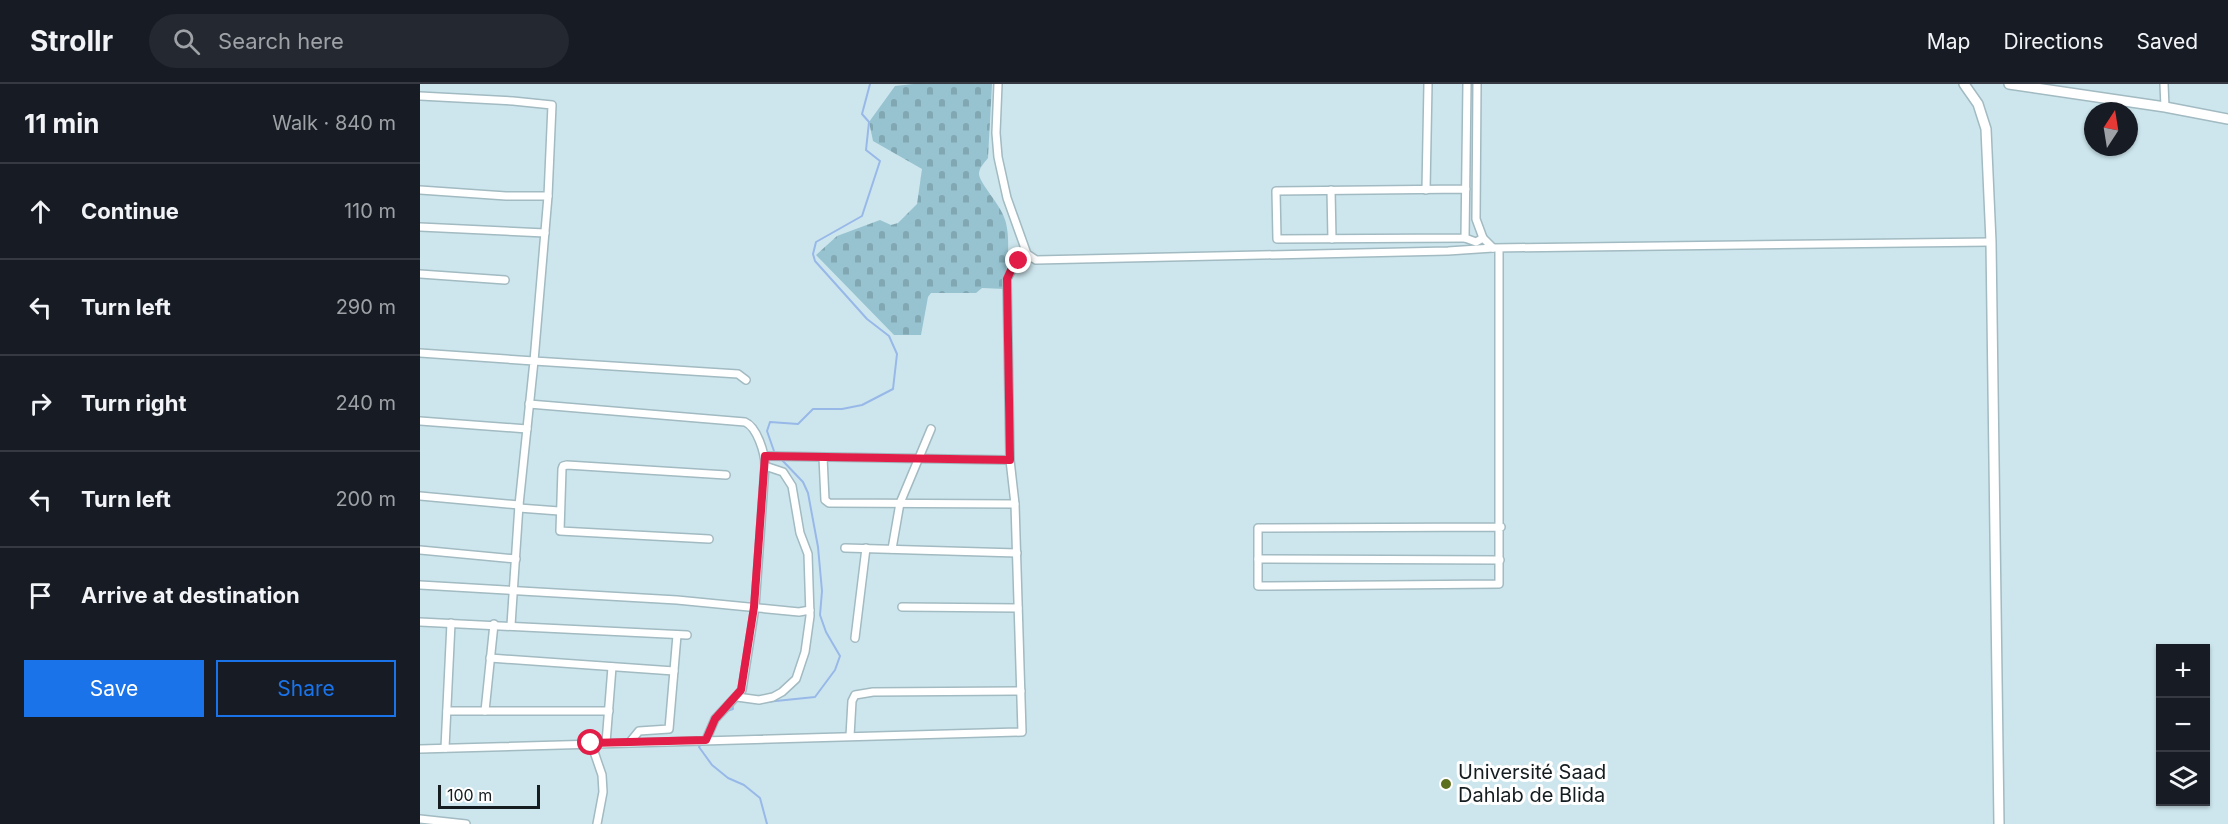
<!DOCTYPE html>
<meta charset="utf-8">
<style>
body{margin:0;font-family:Inter,sans-serif;background:#242831;color:#f1f3f6}
.controls{position:absolute;right:18px;bottom:18px;display:grid;overflow:hidden;border-radius:0px;box-shadow:0 2px 4px #0004}
.controls button{width:54px;height:54px;display:grid;place-items:center;padding:0;border:0;border-bottom:2px solid #363941;background:#171b24;color:#f1f3f6;font:30px sans-serif}
.compass{position:absolute;left:1664px;top:18px;width:54px;height:54px;border-radius:50%;background:#171b24;box-shadow:0 2px 4px #0004;rotate:12deg}
.scale{position:absolute;left:18px;bottom:15px;width:102px;box-sizing:border-box;padding-left:6px;border:3px solid #151d20;border-top:0;font-size:16px;line-height:21px;white-space:nowrap;color:#151d20;-webkit-text-stroke:4px #fff;paint-order:stroke}
.stop{position:absolute;width:18px;height:18px;margin:-14px;border:4px solid #e11d48;border-radius:50%;background:#fff}
.stop.end{background:#e11d48;border-color:#fff;box-shadow:0 2px 6px #0008}
.list{margin:0;padding:0;list-style:none}
h2{display:flex;justify-content:space-between;align-items:center;height:78px;margin:0;padding:0 24px;font-size:26px}
h2 small{font-size:20px;font-weight:400;color:#9ea1a6}
.list li{display:grid;grid-template-columns:39px 1fr auto;gap:18px;align-items:center;box-sizing:border-box;height:96px;padding:0 24px;border-top:2px solid #363941}
.list b{display:block;font-size:22px;white-space:nowrap}
.list em{font-size:20px;font-style:normal;color:#9ea1a6}
.actions{display:flex;gap:12px;padding:18px 24px}
.actions a{flex:1;padding:14px 0;border:2px solid #1a73e8;border-radius:0px;text-align:center;font-size:21px;color:#1a73e8}
.actions .main{background:#1a73e8;color:#fff}
.icon{flex:none;width:33px;height:33px;fill:none;stroke:currentColor;stroke-width:2;stroke-linecap:round;stroke-linejoin:round}
.map{position:relative;flex:none;width:1808px;height:740px;overflow:hidden}
header{display:flex;align-items:center;gap:36px;box-sizing:border-box;height:84px;padding:0 30px;background:#171b24;border-bottom:2px solid #363941}
header strong{font-size:28px}
nav{display:flex;gap:33px;margin-inline-start:auto;font-size:21px}
.search{width:420px;height:54px;background:#242831;display:flex;align-items:center;gap:15px;box-sizing:border-box;padding:0 21px;border-radius:33px;color:#9ea1a6;font-size:22px}
main{display:flex}
aside{flex:1;background:#171b24}
.map>svg:first-child{display:block}
</style>
<header>
<strong>Strollr</strong>
<div class="search"><svg class="icon" aria-label="search" viewBox="0 0 24 24"><circle cx="10" cy="10" r="6"/><path d="M15 15l6 6"/></svg>Search here</div>
<nav><a>Map</a><a>Directions</a><a>Saved</a></nav>
</header>
<main>
<aside>
<h2>11 min<small>Walk · 840 m</small></h2>
<ul class="list">
<li><svg class="icon" aria-label="ahead" viewBox="0 0 24 24"><path d="M12 20V5M6 11l6-6 6 6"/></svg><div><b>Continue</b></div><em>110 m</em></li>
<li><svg class="icon" aria-label="left" viewBox="0 0 24 24"><path d="M17 20v-9H6M10 6l-5 5 5 5"/></svg><div><b>Turn left</b></div><em>290 m</em></li>
<li><svg class="icon" aria-label="right" viewBox="0 0 24 24"><path d="M7 20v-9h11M14 6l5 5-5 5"/></svg><div><b>Turn right</b></div><em>240 m</em></li>
<li><svg class="icon" aria-label="left" viewBox="0 0 24 24"><path d="M17 20v-9H6M10 6l-5 5 5 5"/></svg><div><b>Turn left</b></div><em>200 m</em></li>
<li><svg class="icon" aria-label="arrive" viewBox="0 0 24 24"><path d="M6 21V4h12l-3 4 3 4H6"/></svg><div><b>Arrive at destination</b></div></li>
</ul>
<div class="actions"><a class="main">Save</a><a>Share</a></div>
</aside>
<div class="map">
<svg width="1808" height="740" viewBox="0 0 1808 740">
<defs>
<pattern id="cemetery-stones" width="16" height="16" patternUnits="userSpaceOnUse" patternTransform="scale(1.5)"><rect width="16" height="16" fill="#97c3d0"/><path d="M2 7V4a2 2 0 0 1 4 0v3zM10 15v-3a2 2 0 0 1 4 0v3z" fill="#81a7b2"/></pattern>
</defs>
<rect width="100%" height="100%" fill="#cde6ee"/>
<path fill="url(#cemetery-stones)" d="M493,0h79l-4,74c-4,5 -9,10 -9,16 0,9 24,33 27,49 5,21 0,45 -1,66l-23,-1 -6,5h-45l-3,4 -7,38h-27l-78,-80 21,-19 43,-16 11,5 7,-2 19,-19 5,-35 -49,-28 -4,-19 26,-36z"/>
<g fill="none" stroke-linecap="round" stroke-linejoin="round">
<g stroke="#98b8e8" stroke-width="2">
<path d="M355,370l-8,-23 3,-9 28,2 15,-15h29l20,-4 31,-16 4,-35 -8,-18 -22,-17 -52,-58 -2,-7 3,-12 46,-26 18,-55 -14,-11 3,-28 -7,-8 8,-30"/>
<path d="M346,618l49,-5 20,-27 5,-14 -14,-24 -6,-17 2,-24 -4,-44 -10,-54 -5,-11 -22,-23"/>
<path d="M307,627l6,-2 -1,-6"/>
<path d="M282,658l-3,5 13,18 16,13 16,7 16,13 7,26"/>
</g>
<g stroke="#a2bac1" stroke-width="10">
<g id="minor">
<path d="M578,0l-2,49 2,24 9,41 20,56 9,6 412,-9 45,-3 498,-6"/>
<path d="M1057,0l-1,135 7,19 10,10"/>
<path d="M1744,0l1,23"/>
<path d="M0,12l93,5 39,4 -4,91h-42l-86,-6"/>
<path d="M1046,105l-190,2 1,48 188,-1 2,-154"/>
<path d="M911,106l1,49"/>
<path d="M1006,106l2,-106"/>
<path d="M128,112l-14,165 204,13 8,6"/>
<path d="M0,143l125,6"/>
<path d="M1045,154l11,4 7,-4"/>
<path d="M1079,165v335l-241,2v-58l243,-1"/>
<path d="M0,190l85,6"/>
<path d="M0,269l114,8 -15,144 -8,120"/>
<path d="M109,320l216,18c12,5 20,31 20,44l-10,141 -13,83 -27,29 -9,21"/>
<path d="M0,337l107,8"/>
<path d="M345,372l245,4"/>
<path d="M403,373l2,43 4,3 186,1"/>
<path d="M0,412l99,9"/>
<path d="M99,424l40,3"/>
<path d="M289,455l-149,-8 2,-62 1,-3 4,-1 159,10"/>
<path d="M425,464l172,5"/>
<path d="M472,465l8,-46 31,-74"/>
<path d="M0,466l96,9"/>
<path d="M838,475l242,1"/>
<path d="M0,501l257,15 122,12 11,-2"/>
<path d="M482,523l116,1"/>
<path d="M0,538l267,13"/>
<path d="M435,554l11,-90"/>
<path d="M70,574l184,13"/>
<path d="M317,613l22,3 14,-3 9,-5 14,-13 9,-27 5,-36 -2,-62 -8,-21 -8,-47 -9,-14 -18,-6"/>
<path d="M27,627h162"/>
<path d="M65,627l9,-87"/>
<path d="M430,652l2,-35 3,-6 18,-3 148,-1"/>
<path d="M210,658l9,-11 30,-2 8,-94"/>
<path d="M171,659l11,32 1,17 -6,32"/>
<path d="M186,659l6,-76"/>
<path d="M25,664l6,-125"/>
<path d="M0,665l602,-17 -7,-228 -5,-44 -3,-181c6,-13 10,-17 24,-21"/>
<path d="M0,735l46,5"/>
</g>
</g>
<g stroke="#a2bac1" stroke-width="12">
<g id="tertiary">
<path d="M1544,0l14,20 8,25 5,113 8,582"/>
<path d="M1589,0l156,23 63,12"/>
</g>
</g>
<use href="#minor" stroke="#fff" stroke-width="7"/>
<use href="#tertiary" stroke="#fff" stroke-width="9"/>
</g>
<g fill="none" stroke-linecap="round" stroke-linejoin="round">
<path stroke="#e11d48" stroke-width="8" d="M171,659l115,-3 9,-21 26,-29 13,-83 11,-151 245,4 -3,-181 5,-11 7,-7"/>
</g>
<circle fill="#5d701f" stroke="#fff" stroke-width="2" cx="1026" cy="700" r="6"/>
<g text-anchor="middle" stroke-width="6" stroke-linejoin="round" paint-order="stroke">
<g font-size="20" fill="#151d20" stroke="#fff" text-anchor="start">
<text x="1038" y="695">Université Saad<tspan x="1038" dy="23">Dahlab de Blida</tspan></text>
</g>
</g>
</svg>
<div class="controls">
<button>+</button>
<button>−</button>
<button><svg class="icon" aria-label="layers" viewBox="0 0 24 24"><path d="M12 4l9 5-9 5-9-5zM3 14l9 5 9-5"/></svg></button>
</div>
<svg class="compass" viewBox="-18 -18 36 36"><path d="M0-13l5 13h-10z" fill="#e53935"/><path d="M0 13l5-13h-10z" fill="#9ea1a6"/></svg>
<div class="scale">100 m</div>
<div class="stop" style="left:171px;top:659px"></div>
<div class="stop end" style="left:599px;top:177px"></div>
</div>
</main>
